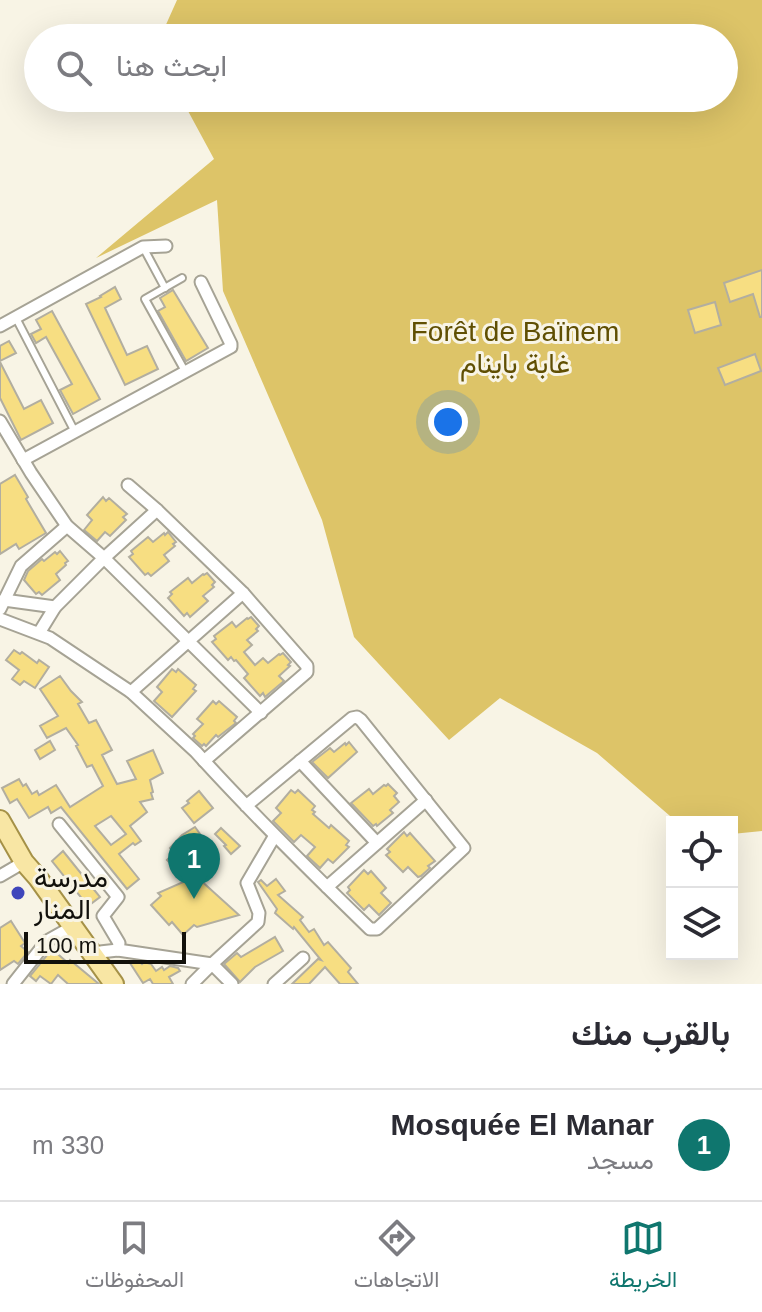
<!DOCTYPE html>
<html lang="ar">
<meta charset="utf-8">
<style>
body{margin:0;font-family:Arial,Vazirmatn,sans-serif;background:#f2f2f3;color:#2b2b33;direction:rtl}
.controls{position:absolute;right:24px;bottom:24px;display:grid;overflow:hidden;border-radius:0px;box-shadow:0 8px 32px #0002}
.controls button{width:72px;height:72px;display:grid;place-items:center;padding:0;border:0;border-bottom:2px solid #e1e1e2;background:#fff;color:#2b2b33;font:40px sans-serif}
.scale{position:absolute;left:24px;bottom:20px;width:162px;box-sizing:border-box;padding-left:8px;border:4px solid #12110c;border-top:0;font-size:22px;line-height:28px;white-space:nowrap;color:#12110c;-webkit-text-stroke:6px #f8f4e5;paint-order:stroke}
.you{position:absolute;left:448px;top:422px;width:28px;height:28px;margin:-20px;border:6px solid #fff;border-radius:50%;background:#1a73e8;box-shadow:0 0 0 12px #1a73e833}
.badge{display:grid;place-items:center;width:52px;height:52px;border-radius:50%;background:#0f766e;color:#fff;font-size:26px;font-weight:700}
.pin{position:absolute;translate:-50% -66px;filter:drop-shadow(0 2px 4px #0008)}
.pin::after{content:'';position:absolute;top:42px;width:28px;height:24px;background:inherit;clip-path:polygon(0 0,100% 0,50% 100%)}
.list{margin:0;padding:0;list-style:none}
h2{display:flex;justify-content:space-between;align-items:center;height:104px;margin:0;padding:0 32px;font-size:34px}
h2 small{font-size:26px;font-weight:400;color:#7c7c81}
.list li{display:grid;grid-template-columns:52px 1fr auto;gap:24px;align-items:center;box-sizing:border-box;height:112px;padding:0 32px;border-top:2px solid #e1e1e2}
.list b{display:block;font-size:30px;white-space:nowrap}
.list p{margin:0;font-size:26px;white-space:nowrap;color:#7c7c81}
.list em{font-size:26px;font-style:normal;color:#7c7c81}
.icon{flex:none;width:44px;height:44px;fill:none;stroke:currentColor;stroke-width:2;stroke-linecap:round;stroke-linejoin:round}
.map{position:relative;flex:none;width:762px;height:984px;overflow:hidden;direction:ltr}
.search{position:absolute;background:#fff;box-shadow:0 8px 32px #0002;left:24px;right:24px;top:24px;height:88px;display:flex;align-items:center;gap:20px;box-sizing:border-box;padding:0 28px;border-radius:44px;color:#7c7c81;font-size:30px}
.sheet{height:216px;background:#fff}
nav{display:flex;justify-content:space-around;align-items:center;box-sizing:border-box;height:112px;border-top:2px solid #e1e1e2;background:#fff;font-size:22px;color:#7c7c81}
nav a{display:grid;justify-items:center;gap:4px}
nav .on{color:#0f766e}
.map>svg:first-child{display:block}
</style>
<div class="map">
<svg width="762" height="984" viewBox="0 0 762 984">
<rect width="100%" height="100%" fill="#f8f4e5"/>
<path fill="#ddc468" d="M177,0h585v831l-30,3v-12h-55l-80,-69 -97,-55 -51,42 -95,-103 -32,-117 -99,-229 -6,-91 -121,58 118,-99 -33,-61h543v-60h-564z"/>
<g fill="#f7de82" stroke="#b2aea0" stroke-width="2" fill-rule="evenodd">
<path d="M762,270v47h-2l-7,-23 -23,8 -6,-19z"/>
<path d="M115,287l6,12 -16,9 22,47 20,-9 11,23 -33,16 -39,-81 15,-7 -1,-1z"/>
<path d="M173,290l35,58 -22,13 -28,-50 7,-4 -5,-9z"/>
<path d="M715,302l6,23 -26,8 -7,-23z"/>
<path d="M52,311l48,88 -27,15 -13,-24 12,-6 -26,-47 -10,6 -5,-9 10,-5 -5,-9z"/>
<path d="M9,341l7,12 -16,8v-15z"/>
<path d="M755,354l6,17 -36,14 -7,-17z"/>
<path d="M0,362l24,47 17,-9 12,23 -32,17 -21,-42z"/>
<path d="M15,475l13,22 -2,2 20,34 -27,16 -3,-5 -16,10v-70z"/>
<path d="M103,497l3,4 3,-3 18,16 -4,3 3,3 -16,16 -5,-4 -8,9 -13,-11 8,-10 -5,-5z"/>
<path d="M168,532l8,10 -3,2 2,2 -11,9 5,6 -18,15 -3,-3 -3,2 -16,-18 4,-3 -2,-3 17,-14 5,5 11,-9 1,2z"/>
<path d="M60,551l8,10 -3,2 1,2 -10,9 4,6 -18,15 -3,-3 -3,2 -12,-14 4,-9 14,-12 2,2 11,-9 2,2z"/>
<path d="M207,573l8,9 -3,3 2,2 -11,9 5,5 -18,16 -3,-4 -3,3 -16,-18 4,-4 -2,-2 18,-14 4,5 11,-9 1,1z"/>
<path d="M251,617l8,9 -3,3 2,2 -11,9 5,5 -8,7 11,13 8,-7 5,5 11,-9 1,1 3,-2 8,9 -3,3 2,1 -11,10 5,5 -19,16 -2,-4 -3,3 -16,-18 4,-4 -12,-14 -2,1 -3,-4 -3,3 -16,-18 4,-3 -2,-3 18,-14 4,5 11,-9 1,1z"/>
<path d="M14,650l6,4 2,-2 15,11 2,-3 10,7 -14,21 -11,-7 -4,4 -8,-6 7,-9 -13,-10z"/>
<path d="M172,669l4,3 2,-3 18,16 -3,4 3,2 -24,26 -18,-16 8,-9 -5,-5z"/>
<path d="M60,676l11,15 11,11 -4,2 11,19 7,-3 16,30 -10,5 15,29 19,-5 -9,-18 26,-11 10,23 -13,7 3,12 -2,1 2,6 -13,3 7,10 -17,14 11,15 -6,4 -2,-2 -14,11 20,25 -12,10 -66,-82 -10,6 -3,-6 -19,11 -12,-19 -7,4 -8,-15 17,-9 4,7 3,-2 6,10 5,-3 2,4 17,-10 14,22 33,-21 -11,-21 -5,2 -11,-21 2,-1 -12,-17 -19,10 -7,-12 18,-10 -18,-27zM111,816l15,18 -15,11 -16,-19z"/>
<path d="M213,701l3,3 3,-3 18,16 -3,4 2,2 -18,14 -2,-2 -10,11 -2,-2 -2,2 -9,-8 2,-2 -2,-2 10,-10 -6,-5z"/>
<path d="M50,741l5,9 -15,9 -5,-9z"/>
<path d="M349,742l8,10 -29,26 -16,-16 18,-14 4,4 11,-9 1,2z"/>
<path d="M388,784l9,9 -3,3 5,6 -9,8 3,3 -16,13 -1,-2 -3,2 -22,-23 18,-14 4,5 11,-9 2,1z"/>
<path d="M291,790l4,3 3,-3 17,16 -3,4 3,2 -2,2 16,14 2,-3 18,16 -3,4 3,2 -16,16 -5,-4 -8,9 -13,-12 8,-9 -14,-12 -7,7 -21,-21 8,-8 -5,-5z"/>
<path d="M199,791l14,17 -19,15 -12,-15 7,-5 -2,-2z"/>
<path d="M195,827l8,11 -21,17 14,14 7,-7 6,6 -11,10 41,37 -42,12 -3,-2 -11,10 -11,-13 -3,3 -18,-20 10,-9 -3,-3 30,-13 -21,-20 7,-7 -4,-5 12,-13z"/>
<path d="M221,828l19,18 -9,8 -7,-8 2,-1 -11,-11z"/>
<path d="M404,832l3,4 3,-3 25,28 -7,5 2,2 -9,8 -3,1 -10,-10 -5,5 -17,-17 4,-3 -3,-3z"/>
<path d="M63,851l37,46 -12,9 -36,-45z"/>
<path d="M364,870l4,4 3,-3 15,17 -5,5 10,10 -12,12 -10,-10 -5,5 -17,-17 3,-3 -2,-3z"/>
<path d="M276,879l9,12 -7,4 25,22 -3,3 9,12 5,-3 10,16 4,-3 23,26 -3,4 10,12h-18l-15,-17 -16,17h-17l26,-25 3,1 -27,-33 -1,2 -18,-16 2,-4 -19,-27 3,-2 6,6z"/>
<path d="M11,921l14,22 -4,3 7,6 -10,12 -4,-3 -14,9v-42z"/>
<path d="M275,937l8,14 -28,16 -15,15 -16,-18 13,-11 4,4z"/>
<path d="M52,949l16,14 2,-3 29,24h-31l-10,-9 -7,9 -11,-8 -4,5 -6,-5z"/>
<path d="M133,961l7,1 2,2 2,-2 7,2 5,7 6,-4 2,3 6,-4 8,2 2,3 -11,6 4,7h-20l-3,-5 -7,4 -13,-20z"/>
</g>
<g fill="none" stroke-linecap="round" stroke-linejoin="round">
<g stroke="#a6a395" stroke-width="10">
<g id="service">
<path d="M143,247l22,41"/>
<path d="M182,278l-37,21 41,74"/>
<path d="M16,318l59,114"/>
</g>
</g>
<g stroke="#a6a395" stroke-width="15">
<g id="minor">
<path d="M0,326l143,-79 23,-1"/>
<path d="M0,421l31,52 36,53 37,32 157,155"/>
<path d="M23,460l208,-113v-3l-30,-62"/>
<path d="M128,485l29,25 86,83 64,73v6l-103,89"/>
<path d="M4,600l51,7"/>
<path d="M0,609l21,-43 46,-40"/>
<path d="M0,619l50,19 81,54 65,60c56,62 114,119 174,177h7l87,-81 -103,-128 -4,-3 -5,1 -106,88"/>
<path d="M39,633l16,-26 49,-49 53,-48"/>
<path d="M131,692l112,-99"/>
<path d="M300,761l77,82"/>
<path d="M59,824l59,73 -15,19 16,27 -1,7"/>
<path d="M0,876l24,-14"/>
<path d="M327,887l99,-87"/>
<path d="M91,953l27,-3 94,14 20,20"/>
<path d="M13,984l34,-43 25,-14"/>
<path d="M192,984l20,-20 46,-42 1,-9 -12,-30 27,-46"/>
<path d="M274,984l29,-26"/>
</g>
</g>
<g stroke="#a59147" stroke-width="22">
<path id="primary" d="M0,820l24,42 14,16 76,106"/>
</g>
<use href="#service" stroke="#fff" stroke-width="6"/>
<use href="#minor" stroke="#fff" stroke-width="11"/>
<use href="#primary" stroke="#f8e6a4" stroke-width="18"/>
</g>
<circle fill="#3f46bb" stroke="#f8f4e5" stroke-width="3" cx="18" cy="893" r="8"/>
<g text-anchor="middle" stroke-width="6" stroke-linejoin="round" paint-order="stroke">
<g font-size="28" fill="#604f03" stroke="#f8f4e5">
<text x="515" y="341">Forêt de Baïnem<tspan x="515" dy="32">غابة باينام</tspan></text>
</g>
<g font-size="28" fill="#12110c" stroke="#f8f4e5" text-anchor="start">
<text x="34" y="887">مدرسة<tspan x="34" dy="32">المنار</tspan></text>
</g>
</g>
</svg>
<div class="controls">
<button><svg class="icon" aria-label="locate" viewBox="0 0 24 24"><circle cx="12" cy="12" r="6"/><path d="M12 2v4M12 18v4M2 12h4M18 12h4"/></svg></button>
<button><svg class="icon" aria-label="layers" viewBox="0 0 24 24"><path d="M12 4l9 5-9 5-9-5zM3 14l9 5 9-5"/></svg></button>
</div>
<div class="scale">100 m</div>
<div class="you"></div>
<div class="pin badge" style="left:194px;top:899px">1</div>
<div class="search"><svg class="icon" aria-label="search" viewBox="0 0 24 24"><circle cx="10" cy="10" r="6"/><path d="M15 15l6 6"/></svg>ابحث هنا</div>
</div>
<section class="sheet">
<h2>بالقرب منك<small></small></h2>
<ul class="list">
<li><span class="badge">1</span><div><b>Mosquée El Manar</b><p>مسجد</p></div><em>330 m</em></li>
</ul>
</section>
<nav>
<a class="on"><svg class="icon" aria-label="map" viewBox="0 0 24 24"><path d="M3 6l6-2 6 2 6-2v14l-6 2-6-2-6 2zM9 4v14M15 6v14"/></svg>الخريطة</a>
<a><svg class="icon" aria-label="directions" viewBox="0 0 24 24"><path d="M12 3l9 9-9 9-9-9zM9 14v-3h6M13 9l2 2-2 2"/></svg>الاتجاهات</a>
<a><svg class="icon" aria-label="saved" viewBox="0 0 24 24"><path d="M7 4h10v16l-5-4-5 4z"/></svg>المحفوظات</a>
</nav>
